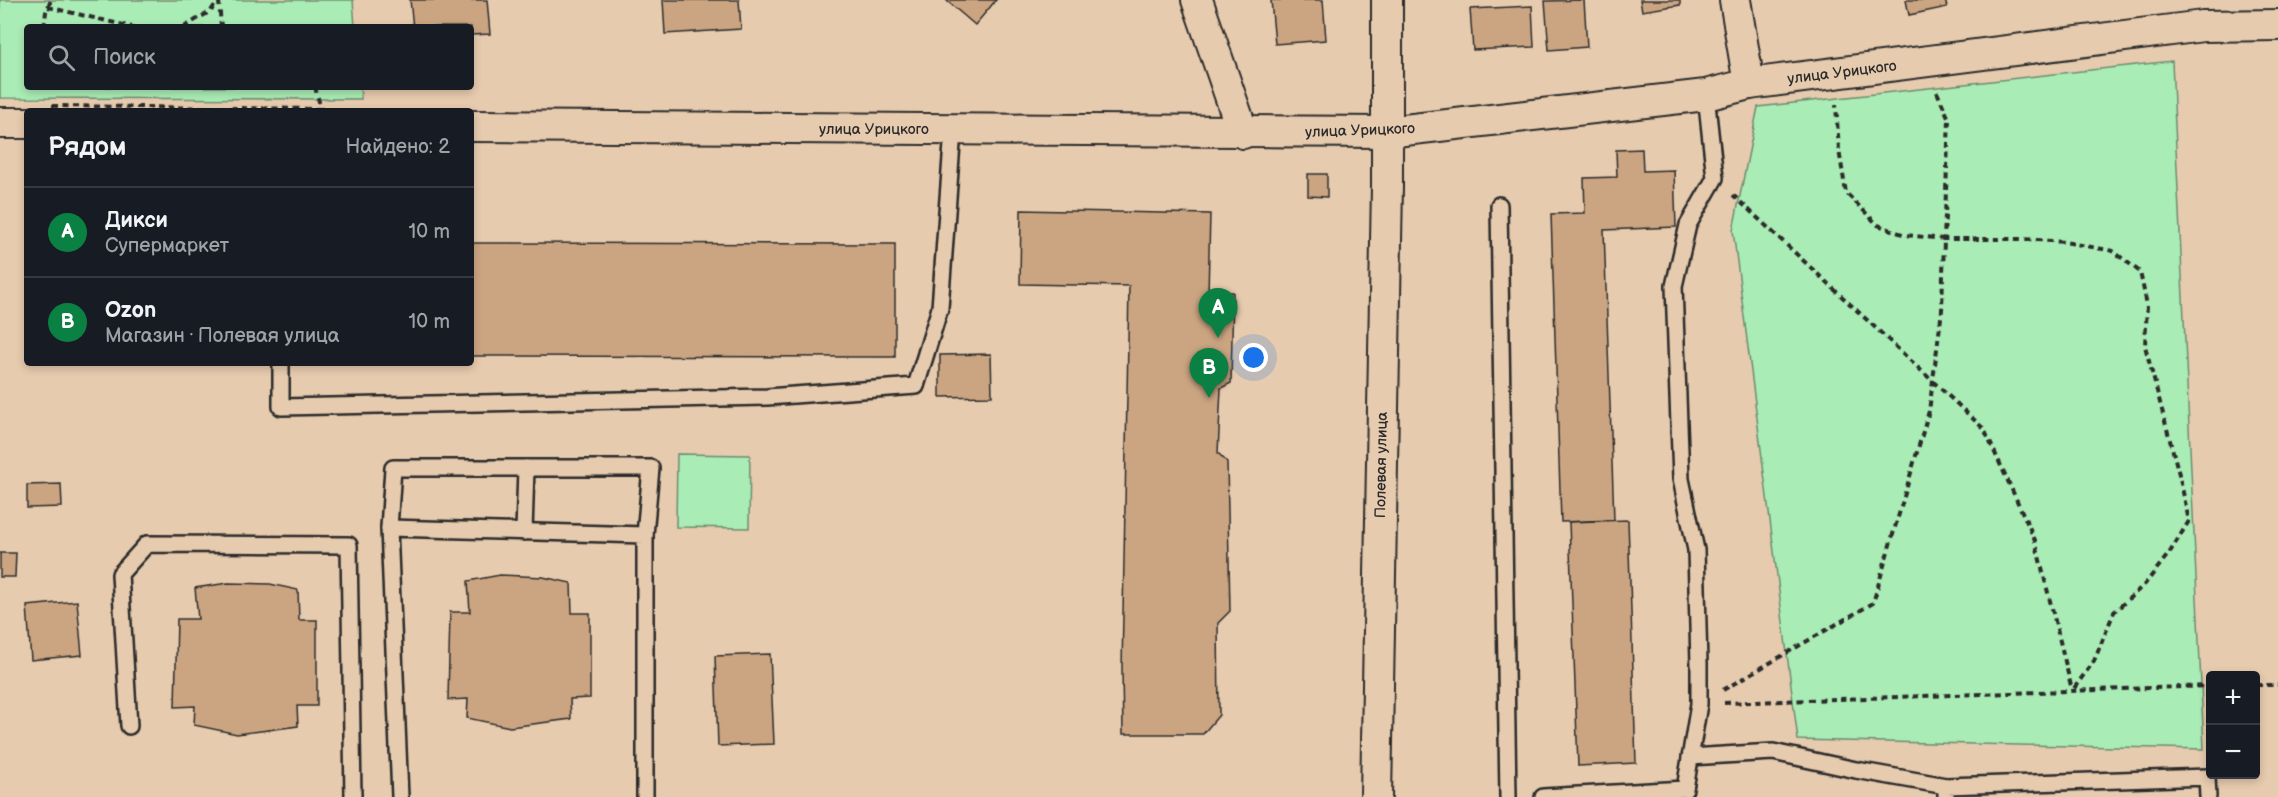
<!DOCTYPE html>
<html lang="ru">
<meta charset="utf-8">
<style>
body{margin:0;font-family:"Balsamiq Sans",sans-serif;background:#20242c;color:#f1f3f6}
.controls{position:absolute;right:18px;bottom:18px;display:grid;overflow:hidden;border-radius:6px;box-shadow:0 3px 9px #0003}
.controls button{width:54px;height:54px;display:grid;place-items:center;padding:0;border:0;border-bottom:2px solid #363941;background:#171b24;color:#f1f3f6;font:30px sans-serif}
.you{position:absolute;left:1254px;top:358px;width:21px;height:21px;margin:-15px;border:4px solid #fff;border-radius:50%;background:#1a73e8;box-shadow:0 0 0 9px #1a73e833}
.badge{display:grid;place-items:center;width:39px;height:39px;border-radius:50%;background:#0b8043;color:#fff;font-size:20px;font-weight:700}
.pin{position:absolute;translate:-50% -50px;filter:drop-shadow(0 2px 3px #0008)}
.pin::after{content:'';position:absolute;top:32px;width:21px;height:18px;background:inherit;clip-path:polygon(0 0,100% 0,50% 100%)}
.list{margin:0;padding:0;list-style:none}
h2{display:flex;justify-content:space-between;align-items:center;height:78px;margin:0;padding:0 24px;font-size:26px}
h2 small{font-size:20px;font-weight:400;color:#9ea1a6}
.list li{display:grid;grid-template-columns:39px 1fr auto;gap:18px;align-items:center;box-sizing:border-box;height:90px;padding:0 24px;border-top:2px solid #363941}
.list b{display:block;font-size:22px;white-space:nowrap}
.list p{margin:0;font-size:20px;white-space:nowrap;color:#9ea1a6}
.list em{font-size:20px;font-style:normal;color:#9ea1a6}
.icon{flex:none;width:33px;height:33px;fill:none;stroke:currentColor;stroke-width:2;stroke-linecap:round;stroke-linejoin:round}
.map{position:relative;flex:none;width:2278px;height:797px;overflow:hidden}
.search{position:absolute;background:#171b24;box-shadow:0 3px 9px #0003;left:24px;top:24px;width:450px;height:66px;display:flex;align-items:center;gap:15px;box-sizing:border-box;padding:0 21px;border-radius:6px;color:#9ea1a6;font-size:22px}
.panel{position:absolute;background:#171b24;box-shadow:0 3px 9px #0003;left:24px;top:108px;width:450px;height:258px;border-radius:6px}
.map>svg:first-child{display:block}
</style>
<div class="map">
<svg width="2278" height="797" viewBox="0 0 2278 797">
<rect width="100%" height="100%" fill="#e7cbae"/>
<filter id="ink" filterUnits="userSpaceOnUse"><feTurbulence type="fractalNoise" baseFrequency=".0167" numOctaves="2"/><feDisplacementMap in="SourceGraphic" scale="12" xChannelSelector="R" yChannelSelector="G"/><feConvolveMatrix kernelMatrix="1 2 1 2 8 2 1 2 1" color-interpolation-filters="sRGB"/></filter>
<g filter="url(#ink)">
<g fill="#aaecb5" stroke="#6a8c70" stroke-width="1.5">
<path d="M0,0h353l2,27h-328v60h333l1,12 -361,-1z"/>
<path d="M2172,61l32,688 -406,-9 -65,-510 25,-123z"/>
<path d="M677,454l73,1 -1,73 -73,-1z"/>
</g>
<g fill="#cba582" stroke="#2b2b2b" stroke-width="1.5">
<path d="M410,0h77l3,34 -19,1v-8h-58z"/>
<path d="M663,0h76l2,29 -76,5z"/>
<path d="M949,0h47l-21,25 -28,-24z"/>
<path d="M1271,0h52l3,40 -51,4z"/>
<path d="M1584,0l3,47 -38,3 -4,-49z"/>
<path d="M1640,0h40v5l-38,6z"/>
<path d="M1906,0h39l2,7 -38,8z"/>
<path d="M1532,6l2,41 -61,3 -3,-41z"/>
<path d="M1642,149l1,22 31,-1 2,57 -72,3 10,290 -53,2 -10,-308 34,-1 -1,-35 33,-1 -1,-27z"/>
<path d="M1308,174h19v23l-19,-1z"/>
<path d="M1021,210l189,4 -2,79 25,-1 -2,91 -10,5 -3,65 9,9 3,149 -12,12 1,92 -16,19h-80l-1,-65 7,-383 -109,-2z"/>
<path d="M471,243l424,1v113l-424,-1z"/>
<path d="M991,354l1,42 -52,1v-42z"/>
<path d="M61,484l1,23 -35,1v-23z"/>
<path d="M1628,520l8,243 -58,3 -9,-244z"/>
<path d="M0,553h16l-1,24h-15z"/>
<path d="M500,575l43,2 28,6 1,30h18v85l-20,1 1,20 -61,8 -43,-9 1,-19 -20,1 2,-88h20l-2,-31z"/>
<path d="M228,583l42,1 28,6 1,30h18v86h-20l1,20 -61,8 -43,-9 1,-19 -20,1 2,-88h21l-3,-31z"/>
<path d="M77,601l5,54 -51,5 -4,-54z"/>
<path d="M770,654l4,90 -56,2 -3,-90z"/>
</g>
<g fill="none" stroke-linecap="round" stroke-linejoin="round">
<g stroke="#2b2b2b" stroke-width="20">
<g id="service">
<path d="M1499,205l9,592"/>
<path d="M281,363v44l486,-10 149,-11 24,-78 13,-178"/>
<path d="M389,528l4,-60h258l-6,67"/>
<path d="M524,532l2,-64"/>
<path d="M129,726l-9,-152 27,-30 202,1 4,252"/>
<path d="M1690,757l83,-5 83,18 90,16"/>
<path d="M400,797l-11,-269 256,7v262"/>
<path d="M1543,797l142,-8 14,-85v-40l-3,-114 -15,-71 -7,-193 14,-61 27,-47 -9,-83"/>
<path d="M1946,797v-11l261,-9 1,20"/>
</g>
</g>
<g stroke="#2b2b2b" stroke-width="34">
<g id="minor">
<path d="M1197,0l46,133"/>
<path d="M1735,0l14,84"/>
<path d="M0,123h27"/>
<path d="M471,126l916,6 319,-37 43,-11 454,-58 75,-1"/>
<path d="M1376,797l11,-611v-186"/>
</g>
</g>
<g stroke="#2b2b2b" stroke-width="4" stroke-dasharray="6 4.5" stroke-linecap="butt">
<path d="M219,1l2,26"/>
<path d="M48,7l84,20"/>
<path d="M44,27l2,-15 5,-12"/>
<path d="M184,27l27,-16 7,-11"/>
<path d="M315,87l6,22"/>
<path d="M1937,92l12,27 -5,120h79l42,3 48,9 27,21 7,33 -2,41 35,132 9,43 -19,31 -25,32 -31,28 -20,49 -22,30"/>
<path d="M52,106l269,3v2"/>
<path d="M1733,195l251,234 51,111 37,150"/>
<path d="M2256,685h22"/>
<path d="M1723,690l150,-87 56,-192 13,-101 2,-71 -39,-4 -27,-10 -32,-32 -7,-43 -3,-45"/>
<path d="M1724,703l486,-17"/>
</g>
<use href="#service" stroke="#e7cbae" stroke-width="15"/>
<use href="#minor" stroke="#e7cbae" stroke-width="30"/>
</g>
</g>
<g text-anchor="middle" stroke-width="4.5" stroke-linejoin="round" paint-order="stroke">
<g font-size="15" fill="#2b2b2b" stroke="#e7cbae">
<text transform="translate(1842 72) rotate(-7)" y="5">улица Урицкого</text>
<text x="874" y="134">улица Урицкого</text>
<text transform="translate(1360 130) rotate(-2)" y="5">улица Урицкого</text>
<text transform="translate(1381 465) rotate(-89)" y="5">Полевая улица</text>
</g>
</g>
</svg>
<div class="controls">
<button>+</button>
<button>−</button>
</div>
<div class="you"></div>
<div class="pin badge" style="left:1218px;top:338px">A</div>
<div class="pin badge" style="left:1209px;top:398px">B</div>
<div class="search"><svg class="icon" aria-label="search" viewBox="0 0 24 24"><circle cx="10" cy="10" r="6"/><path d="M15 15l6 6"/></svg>Поиск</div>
<section class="panel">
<h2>Рядом<small>Найдено: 2</small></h2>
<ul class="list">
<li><span class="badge">A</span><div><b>Дикси</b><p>Супермаркет</p></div><em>10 m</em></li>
<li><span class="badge">B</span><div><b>Ozon</b><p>Магазин · Полевая улица</p></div><em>10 m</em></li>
</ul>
</section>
</div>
